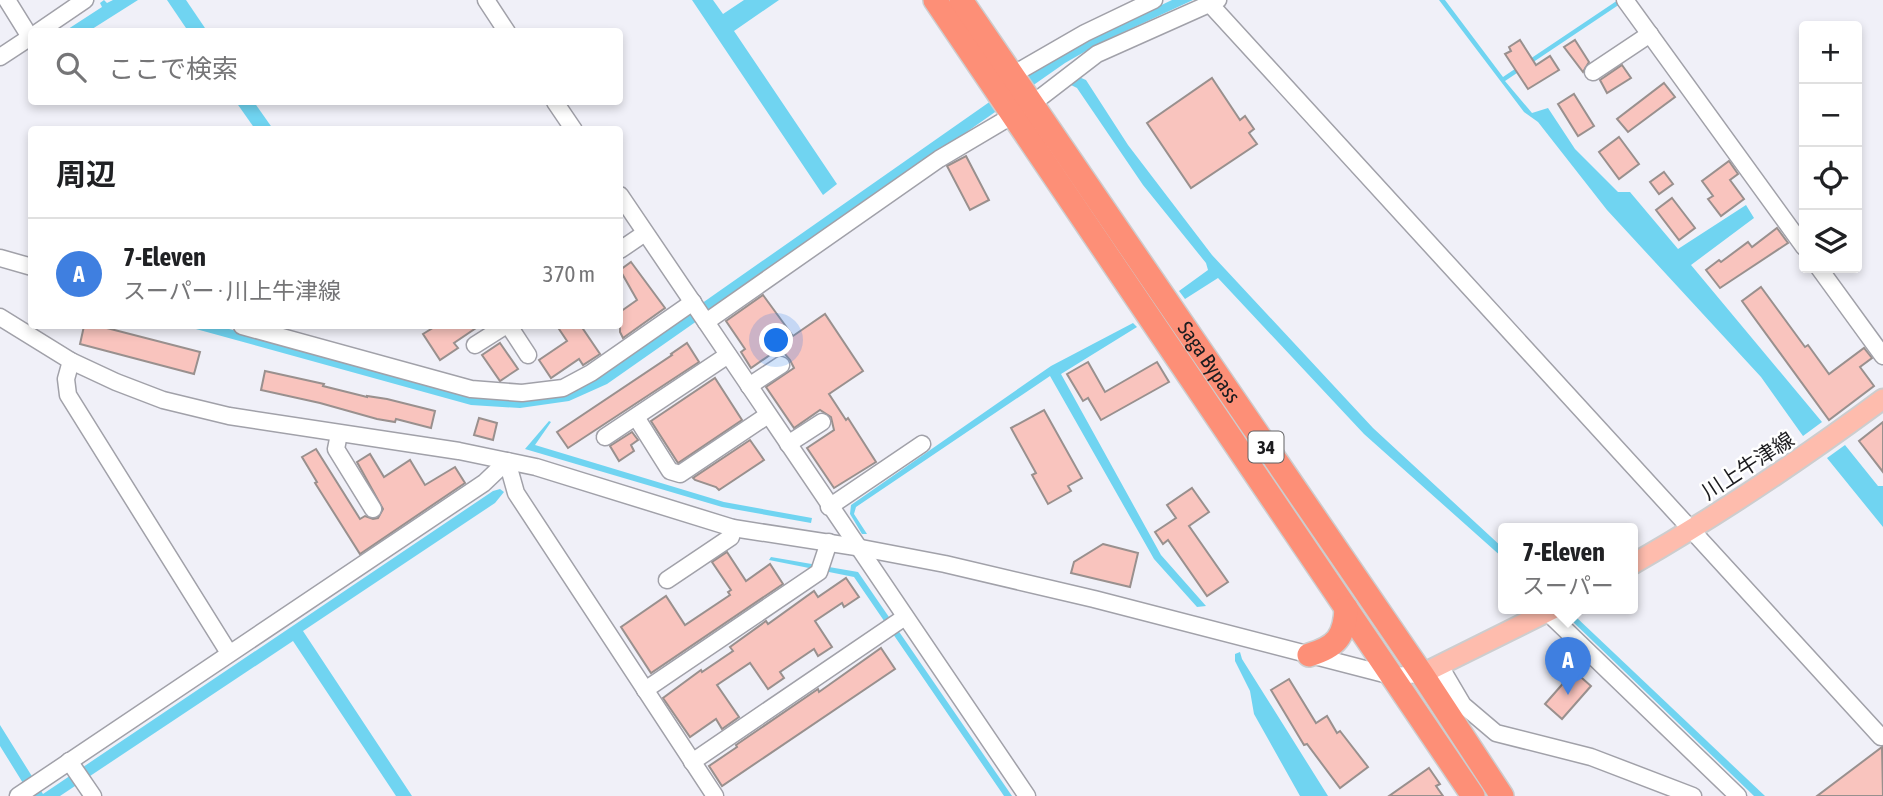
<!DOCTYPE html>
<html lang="ja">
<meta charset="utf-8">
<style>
body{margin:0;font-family:"Asap Condensed","Noto Sans JP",sans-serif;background:#f6f6f6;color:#202124}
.controls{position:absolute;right:21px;top:21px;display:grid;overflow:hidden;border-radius:7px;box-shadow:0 4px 10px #0003}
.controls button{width:63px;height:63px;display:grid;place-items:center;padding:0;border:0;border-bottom:2px solid #e0e0e0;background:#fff;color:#202124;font:35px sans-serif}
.you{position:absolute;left:777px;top:341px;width:24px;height:24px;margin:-18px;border:5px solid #fff;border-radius:50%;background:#1a73e8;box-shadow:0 0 0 10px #1a73e833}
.badge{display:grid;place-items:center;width:46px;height:46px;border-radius:50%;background:#2563eb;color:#fff;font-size:23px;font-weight:700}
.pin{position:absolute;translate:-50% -58px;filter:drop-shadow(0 2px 4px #0008)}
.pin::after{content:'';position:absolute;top:37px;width:24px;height:21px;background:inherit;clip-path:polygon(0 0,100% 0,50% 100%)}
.popup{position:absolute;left:1498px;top:523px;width:140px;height:91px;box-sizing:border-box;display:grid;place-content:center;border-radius:7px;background:#fff;filter:drop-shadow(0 2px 5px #0005);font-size:23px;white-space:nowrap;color:#757577}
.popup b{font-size:26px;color:#202124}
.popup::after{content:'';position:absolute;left:50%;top:100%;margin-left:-14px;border:14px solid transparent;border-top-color:#fff}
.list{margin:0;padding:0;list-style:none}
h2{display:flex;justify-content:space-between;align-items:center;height:91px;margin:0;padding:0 28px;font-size:30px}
h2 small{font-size:23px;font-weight:400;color:#757577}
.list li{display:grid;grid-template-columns:46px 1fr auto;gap:21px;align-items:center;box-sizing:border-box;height:112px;padding:0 28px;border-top:2px solid #e0e0e0}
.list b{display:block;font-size:26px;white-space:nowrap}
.list p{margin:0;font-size:23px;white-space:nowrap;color:#757577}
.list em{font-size:23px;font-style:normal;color:#757577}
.icon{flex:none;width:38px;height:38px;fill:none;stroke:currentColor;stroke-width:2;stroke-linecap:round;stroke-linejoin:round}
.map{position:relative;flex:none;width:1883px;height:796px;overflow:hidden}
.search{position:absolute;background:#fff;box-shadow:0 4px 10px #0003;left:28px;top:28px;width:595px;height:77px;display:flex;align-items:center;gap:18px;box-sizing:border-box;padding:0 24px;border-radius:7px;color:#757577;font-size:26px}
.panel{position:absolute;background:#fff;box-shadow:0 4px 10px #0003;left:28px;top:126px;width:595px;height:203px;border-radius:7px}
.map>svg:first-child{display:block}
</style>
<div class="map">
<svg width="1883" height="796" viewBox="0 0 1883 796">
<rect width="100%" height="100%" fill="#f0f0f8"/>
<g fill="#70d4f1">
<path d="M104,0l3,3 6,-3h25l-49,31h-24l37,-24 -2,-4z"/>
<path d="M167,0h19l21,31h-19z"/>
<path d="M692,0h21l10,14 21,-14h35l-45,31 103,153 -14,11z"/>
<path d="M1172,0h21l-93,43 -35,20 -458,321 -38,17 -49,7 -49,-3 -286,-79h33l255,68 128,-20 457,-320z"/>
<path d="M1439,0h6l58,77 115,-77h8l-121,81 27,32 16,-5 27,41 43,43h12l48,57 68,-44 8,13 -63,47 131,157 -19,14 -42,-59 -154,-167 -69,-88 -14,-10z"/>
<path d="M1079,77l7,3 42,65 84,110 161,173 130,120v10l-139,-124 -146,-156 -33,21 -6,-8 29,-21 -2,-7 -63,-78 -66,-97 -8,-4z"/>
<path d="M236,102h18l19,27h-18z"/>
<path d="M1133,323l4,4 -76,47 100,181 45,51 -9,1 -43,-48 -104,-183 -194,131 -2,7 13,20h-5l-12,-20 1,-9 200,-139z"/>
<path d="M549,421l2,1 -16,23 189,57 88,16 -1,5 -89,-16 -197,-58z"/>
<path d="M1845,445l33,41h5v41l-56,-69z"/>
<path d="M500,489l4,3 -9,11 -192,128 109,165h-16l-103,-155 -233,155h-29l-31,-50v-21l43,69 450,-303z"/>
<path d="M771,557l87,15 154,224h-8l-150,-219 -85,-17z"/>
<path d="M1576,617l189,179h-11l-183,-176z"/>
<path d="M1240,652l2,7 86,137h-28l-46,-82 -4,-23 -15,-30v-7z"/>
</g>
<g fill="#f9c4be" stroke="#99908e" stroke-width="2">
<path d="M1520,40l16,25 14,-9 9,14 -31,19 -23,-35 6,-3 -2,-4z"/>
<path d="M1575,40l14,22 -6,10 -19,-25z"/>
<path d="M1622,65l9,13 -24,15 -7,-13z"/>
<path d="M1212,78l28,42 5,-4 9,13 -5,4 8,11 -66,44 -44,-65z"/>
<path d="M1664,83l11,14 -47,35 -11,-13z"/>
<path d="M1574,94l20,32 -16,10 -20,-32z"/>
<path d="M1619,137l20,27 -20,15 -20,-27z"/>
<path d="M966,156l23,44 -19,10 -23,-44z"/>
<path d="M1729,161l9,13 -8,6 14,19 -23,17 -13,-17 5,-3 -11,-15z"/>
<path d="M1664,172l9,12 -14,10 -9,-12z"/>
<path d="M1672,198l23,30 -16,12 -23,-30z"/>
<path d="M1777,228l11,15 -68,45 -14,-18 13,-10 2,2 27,-20 4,5z"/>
<path d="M631,262l34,46 -42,30 -3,-6v-20l17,-12 -17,-30z"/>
<path d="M1761,287l44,60 3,-2 21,29 35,-26 8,10 -12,9 14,19 -45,34 -87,-119z"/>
<path d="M763,295l30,41 32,-22 38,57 -34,23 17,26 2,-2 28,44 -42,26 -27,-40 27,-18 -3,-13 -11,-7 -26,18 -28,-41 28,-19 -4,-8 -10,-12 -29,20 -10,-16 4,-3 -19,-28z"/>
<path d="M84,326h15l101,26 -6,22 -114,-30z"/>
<path d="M436,326h43l-25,17 4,5 -18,12 -17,-26z"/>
<path d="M557,326h24l19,28 -17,11 -4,-6 -28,19 -12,-18 28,-19z"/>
<path d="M500,343l18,26 -18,12 -18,-26z"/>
<path d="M687,343l12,19 -131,86 -11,-16 115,-77 -1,-1z"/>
<path d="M1088,362l17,30 52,-30 12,20 -68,38 -13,-22 -5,3 -16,-27z"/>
<path d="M265,371l59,13 -1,2 44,11v-1l20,3 48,12 -4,17 -35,-9 -1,3 -18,-3 -57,-16 -59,-13z"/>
<path d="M715,378l27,42 -64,43 -27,-42z"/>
<path d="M1044,410l38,68 -14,8 3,5 -23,13 -16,-29 4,-2 -25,-45z"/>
<path d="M479,418l18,5 -4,17 -19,-5z"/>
<path d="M1883,422v50l-24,-31z"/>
<path d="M632,432l6,8 -7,5 3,6 -15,10 -9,-15z"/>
<path d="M750,440l14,20 -45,30 -3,-3 -21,-7 -2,-2z"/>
<path d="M316,449l44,70 5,-3 8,3 5,-1 5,-9 -26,-47 13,-8 14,23 26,-17 15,25 30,-18 10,16 -105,71 -45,-71 2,-1 -15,-25z"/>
<path d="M1192,488l17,24 -20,14 39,56 -21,14 -39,-56 -5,4 -8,-12 21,-14 -9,-13z"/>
<path d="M1103,544l35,9 -8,34 -59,-14 3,-11z"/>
<path d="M727,552l19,29 24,-17 13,20 -132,89 -30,-46 45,-31 19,29 45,-30 -2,-3 3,-2 -19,-28z"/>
<path d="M846,578l13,19 -15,10 -2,-4 -27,18 17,26 -14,9 -4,-7 -34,23 4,6 -16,11 -18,-26 -33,22 22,32 -17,12 -6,-10 -26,18 -27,-39 38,-28 1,2 31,-21 -3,-4 36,-26 2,3 46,-33 4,6z"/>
<path d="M881,648l14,21 -173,117 -13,-20 28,-19 -1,-2 82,-56 1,3z"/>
<path d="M1574,671l17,15 -29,33 -17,-15z"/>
<path d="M1289,679l27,44 11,-7 10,17 3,-2 28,36 -28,21 -33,-44 -3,1 -33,-55z"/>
<path d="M1882,747l1,49h-66z"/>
<path d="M1429,768l11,16 -4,2 7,10h-54z"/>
</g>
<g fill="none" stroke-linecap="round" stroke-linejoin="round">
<g stroke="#a1a1a9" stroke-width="19">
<g id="minor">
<path d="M7,0l23,37"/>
<path d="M486,0l21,32"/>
<path d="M1625,0l179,247"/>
<path d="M1210,4l671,733"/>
<path d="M38,32l47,-32"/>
<path d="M0,57l32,-21"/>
<path d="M1593,72l57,-38"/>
<path d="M1012,75l73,-42 69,-33"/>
<path d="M555,102l19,28"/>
<path d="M620,195l407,601"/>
<path d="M620,250l25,-17"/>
<path d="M0,258l32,9"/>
<path d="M1819,268l64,88"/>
<path d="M0,317l71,44 45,21 47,18 66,16 230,35 77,16 197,61 123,19 89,17 149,35 298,77 30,-2"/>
<path d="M706,322l233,-163 93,-55 65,-50 121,-54"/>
<path d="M242,326l229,63 51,4 41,-5 28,-15 102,-71"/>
<path d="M509,326l19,29"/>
<path d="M475,345l30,-19"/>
<path d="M71,361l-5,18 2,16 161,258"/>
<path d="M749,386l32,-21"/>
<path d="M636,417l34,54 10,3 88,-59"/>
<path d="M339,434l-3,15 37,60"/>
<path d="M605,437l123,-82"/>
<path d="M788,444l34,-22"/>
<path d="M829,507l93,-63"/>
<path d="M667,580l64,-43 2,-9"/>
<path d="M1547,612l191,184"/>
<path d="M1440,666l23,39 33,28 95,24 102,39"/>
<path d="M645,690l174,-118 10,-30"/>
<path d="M69,761l24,35"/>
<path d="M692,762l213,-145"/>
<path d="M18,796l466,-313 23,-22 9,32 199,303"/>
</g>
</g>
<g stroke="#cdcdce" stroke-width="23">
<g id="major">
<path d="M1633,564c87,-50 169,-105 250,-165"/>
<path d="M1422,674l131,-65"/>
</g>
</g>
<g stroke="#cdcdce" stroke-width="26">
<g id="highway">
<path d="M935,0l538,796"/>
<path id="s1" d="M961,0l461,674 80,122"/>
<path d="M1309,655c27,-8 36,-18 37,-47"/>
</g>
</g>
<use href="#minor" stroke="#fff" stroke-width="16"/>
<use href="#major" stroke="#febcad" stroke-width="19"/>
<use href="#highway" stroke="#fd8f77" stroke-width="23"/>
</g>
<g text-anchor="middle" stroke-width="5" stroke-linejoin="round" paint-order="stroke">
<rect fill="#fff" stroke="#606062" stroke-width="2" x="1248.5" y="431.5" width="35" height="31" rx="5"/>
<g font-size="19" font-weight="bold" fill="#1c1c1f">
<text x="1266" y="454">34</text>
</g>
<g font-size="21" fill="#1c1c1f" stroke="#fff">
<text dy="7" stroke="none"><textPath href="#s1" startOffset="439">Saga Bypass</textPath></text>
<text transform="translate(1748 466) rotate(-33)" y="7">川上牛津線</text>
</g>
</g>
</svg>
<div class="controls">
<button>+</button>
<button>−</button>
<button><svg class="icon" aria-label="locate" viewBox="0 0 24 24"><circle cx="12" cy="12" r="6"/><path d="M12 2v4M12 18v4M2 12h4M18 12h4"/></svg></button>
<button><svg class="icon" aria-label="layers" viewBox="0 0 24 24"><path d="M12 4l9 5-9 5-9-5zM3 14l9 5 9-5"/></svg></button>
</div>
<div class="you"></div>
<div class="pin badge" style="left:1568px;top:695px;background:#3f7fe0">A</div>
<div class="popup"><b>7-Eleven</b>スーパー</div>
<div class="search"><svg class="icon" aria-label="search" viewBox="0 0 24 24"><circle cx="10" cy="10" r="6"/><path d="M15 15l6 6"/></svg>ここで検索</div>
<section class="panel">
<h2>周辺<small></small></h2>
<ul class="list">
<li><span class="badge" style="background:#3f7fe0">A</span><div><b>7-Eleven</b><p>スーパー · 川上牛津線</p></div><em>370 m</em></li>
</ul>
</section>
</div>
